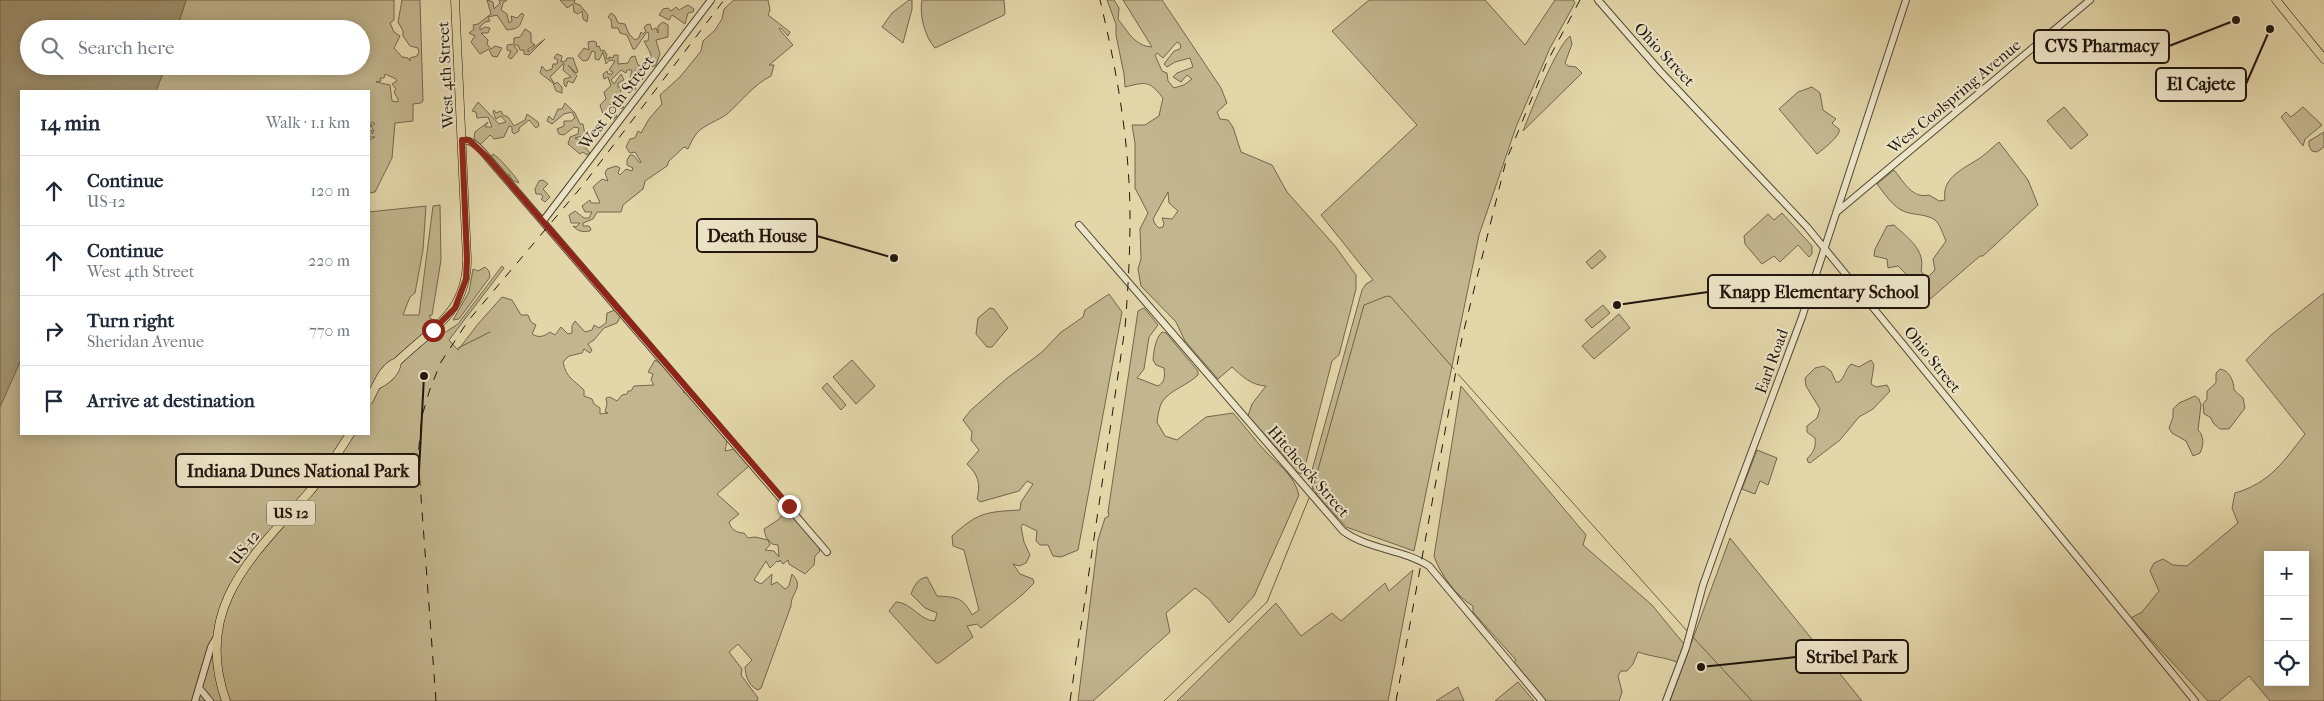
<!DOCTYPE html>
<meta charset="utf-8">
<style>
body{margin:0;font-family:"IM FELL French Canon",serif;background:#f6f6f7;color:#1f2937}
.controls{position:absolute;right:15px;bottom:15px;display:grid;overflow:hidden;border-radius:0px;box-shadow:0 2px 12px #0003}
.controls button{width:45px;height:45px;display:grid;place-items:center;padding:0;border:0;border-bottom:1px solid #e0e1e3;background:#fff;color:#1f2937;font:25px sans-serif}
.stop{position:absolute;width:15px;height:15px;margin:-11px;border:4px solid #8f2418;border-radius:50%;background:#fff}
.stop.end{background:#8f2418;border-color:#fff;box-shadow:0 1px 5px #0008}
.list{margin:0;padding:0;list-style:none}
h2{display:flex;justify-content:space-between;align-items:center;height:65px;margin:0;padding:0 20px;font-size:21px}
h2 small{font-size:16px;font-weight:400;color:#747a83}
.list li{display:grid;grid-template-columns:32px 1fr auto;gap:15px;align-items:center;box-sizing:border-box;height:70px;padding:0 20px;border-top:1px solid #e0e1e3}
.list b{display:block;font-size:19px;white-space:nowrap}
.list p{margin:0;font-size:16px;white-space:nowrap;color:#747a83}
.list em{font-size:16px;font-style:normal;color:#747a83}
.icon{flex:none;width:28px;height:28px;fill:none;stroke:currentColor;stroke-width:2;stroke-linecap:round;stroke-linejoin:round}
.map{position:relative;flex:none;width:2324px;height:701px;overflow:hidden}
.search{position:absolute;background:#fff;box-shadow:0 2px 12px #0003;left:20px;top:20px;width:350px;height:55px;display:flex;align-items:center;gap:12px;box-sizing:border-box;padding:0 18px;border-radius:28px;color:#747a83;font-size:19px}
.panel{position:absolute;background:#fff;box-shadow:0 2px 12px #0003;left:20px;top:90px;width:350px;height:345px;border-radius:0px}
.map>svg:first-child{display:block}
</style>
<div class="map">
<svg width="2324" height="701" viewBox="0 0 2324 701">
<rect width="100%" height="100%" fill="#e3d7aa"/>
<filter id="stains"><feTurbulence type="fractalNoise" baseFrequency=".004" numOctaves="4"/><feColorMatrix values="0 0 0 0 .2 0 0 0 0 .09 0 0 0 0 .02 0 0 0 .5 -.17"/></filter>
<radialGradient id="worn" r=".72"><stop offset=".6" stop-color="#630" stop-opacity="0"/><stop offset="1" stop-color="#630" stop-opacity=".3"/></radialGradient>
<g fill="#c2b68f" stroke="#72664e" fill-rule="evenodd">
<path d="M75,0h319v20l-4,3 4,9 6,4 -6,12 8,9 6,1 2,3v-3l7,-2 2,-4 -1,-4 -8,-2 -7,-10v-5l-5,-9 4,-22h18l3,101 -2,2 -8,1v17l-18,2 -3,35 -17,34 -6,1v-53l6,-3h-6v-6l3,-1v4l2,-3 -3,-5 4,-2 -3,-2 -3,8v-39h-340l13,-25h319v-37h-300zM385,74l11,5 1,2 -5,3 4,5 -2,3 4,7v3l-6,-1 -2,-16 -14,-3 5,-1 -1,-3h4z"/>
<path d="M487,0l6,2 1,7 6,-6 -1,-3h8l-4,3 -2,7 6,4 2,9 3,-2 -1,-5 6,2 5,-5 2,2c-5,11 -2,13 -17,15l-10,-15 -9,2 2,4 -5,1 -5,5v3l5,-3 5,1 -2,5h-7l7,7 -1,4 4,5 4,-3 7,2 -5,9 -5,-1 -3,-7 -9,5 -9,-12 4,-6 -6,-3 5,-4 -1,-4 5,-1 13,-10z"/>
<path d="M560,0h15l-1,3 6,2 8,10 -1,7 -4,-3 -1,-8 -4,3 -4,-2 -1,-8 -6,4z"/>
<path d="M734,0h34l2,10 -2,5 22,17 -2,4 -7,-8 -2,1 14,16 -24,20h5l-3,11c-18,9 -29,25 -44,38 -9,7 -22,10 -30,19 -5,6 -6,10 -9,16l-4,-2 -15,14 -2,5 -22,15 -2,8 -20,16 -2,7h-24l-4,7 -10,4v3h6l2,3 -1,2c-8,1 -11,1 -17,-5l3,1 4,-4h-9l-2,-8 6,-4 9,7h5l3,-6h-7l-3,-6 8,-6 1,3h9l-7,-16 9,-8 6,2 -3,-8 2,-4 9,-3 4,2 -2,5 2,2 6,-6 6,2 1,-3 -6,-3v-5l3,-5h3l7,8 1,-1 -6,-10 -5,1 -4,-6 4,-8 5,-1 3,-7 3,2 8,-14 13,-15 -2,-9 20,-18 21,-26 2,-10 12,-11 7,-11 2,-10z"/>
<path d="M909,0h3v9l-9,34 -21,-16 10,-14z"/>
<path d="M1004,0l1,13 -1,2 -69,33c-10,-11 -16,-33 -13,-48z"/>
<path d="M1107,0h7l5,8 -1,11c10,13 17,27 34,28l-29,-47h39l59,88 6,15 -10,9 3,7 8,1 5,7 8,25 31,13 15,27 48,54 21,29v14l-17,66 -7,6 -29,113c-8,-1 -15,-9 -17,-16l-38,-42 4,-12 14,-18c-15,-1 -23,-9 -34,-19l-14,12 -33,-38 -9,-19 -35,-36 -3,-17 3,-10 -1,-30 8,-16 -13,-25v-45l-3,-18h13l14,-9 4,-18c-14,-18 -17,-16 -38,-11l-1,-13 -8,-39v-11zM1177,42l4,3 -1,4 -6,2 -10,13 3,3 8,-5 15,-4 3,9 -16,6 -4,4 8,5 6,-7 5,4 -8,6 -10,3 -6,-7 -1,-8 -5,-2 -7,-16 2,-2 6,5zM1168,192l1,11 9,8 -6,8 -10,-1 2,5 -1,4 -4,1 -4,-4 -2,-5z"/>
<path d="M1369,0h116l40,45 30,-45h18l2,3 -25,45 -34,79 -37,108 -65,316 -68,-24 -28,-31 -9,-15 53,-191 4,-6 7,-4 -52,-65 96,-90 -85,-94z"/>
<path d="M688,5l6,4 -1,3 -5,1 -3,11 -13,-9 -3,5 -10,-5 4,-6 5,-1 3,3 5,-4 3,3z"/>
<path d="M611,13l4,3 3,7 7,1 4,10 6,6 4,-2 2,-6 2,2 3,-3 -2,-3 2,-3 4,-1 2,6 4,-2 2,5v-7l5,-4 5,3v12l-12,3 4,14 -4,11 -4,2 -3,-2 2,-11 -7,-13h4l1,-8 -2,-1 -12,17h-2l-6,-14 -7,-2 -2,-5h-6l-1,-8 -3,-3z"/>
<path d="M525,29l6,4v9l4,3 -7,4v3l17,-13 -16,16 -5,-1v-4h-4l-2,-5h-2l-2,1 4,5 -7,8 -3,-2 3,-6 -4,-1v-5l7,-1v-6l6,-1z"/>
<path d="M1570,36l2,8 -7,19 3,3 8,1 6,6 -59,58c8,-20 33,-84 47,-95z"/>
<path d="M593,41l3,1 1,5 2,-1 2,5 3,-1 3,5 -1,3 3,1v-2l4,1 1,-3h4v9l10,-1 3,-6 4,-1 3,9 4,1v5l-7,-1 6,3 2,6 -7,5 -1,6 -4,-1v-3l4,-1 -5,-7 2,-8h-5l-1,3 -5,-3 -10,10 3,4 7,-10 3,6 -6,3v4h4l-4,13 3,7h3l-3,2 -3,-3 -2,2 -5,-4 -2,3 8,9 -3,3 -5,-2 -3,-5 -3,2 -3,-9 6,-6 -2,-7 7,-6 -3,-9 -4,2 -1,-5 4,-3 1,3h4l1,-2 -4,-2 6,-9 -5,-1 -4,4 -3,-12 -4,8 -4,-1v-7l-3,-1 -4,9 -5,1 -5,-5 6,-8 5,2 -1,-8z"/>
<path d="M557,54l5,2 -1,6 5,-1 1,-3h6l5,14 -2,1 -8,-8 9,11 -4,7 -5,-2 -2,6 -2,-2v-6l7,-2 -8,-7 1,-7 -14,14 5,7 2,-2 5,5v6l-6,-2 -3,-8 -13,-10 2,-7 4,5 6,-2 1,-5h4l1,-4 -4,-2z"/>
<path d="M1812,87l8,6 3,17 13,9 -4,4c2,3 5,4 7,6 3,6 -17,21 -22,25l-38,-45 19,-17z"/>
<path d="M478,102l21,22 7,-2 -5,-6 -5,3 -3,-7 1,-2 2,3 5,-2 2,4 5,2 6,9 11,-6 2,-6 11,8 1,4 -3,2 -7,-8 -10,8v3l-5,3 -2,-2v-5l-3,-1 -5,11 -10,2 -4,-4 -10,10 -6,-7 1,-6 13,-10 -3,5h7l-4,-10 -11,1 -1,-6 -4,-1z"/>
<path d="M565,103l10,10 5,11h3l2,11 -10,3 11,5 -2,3 6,7 -3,2 -4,-3 -3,2 -12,-10 2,-7 8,-3 1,-6 -5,-1 -10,8 -5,-1 -2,-5 7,-3v-5h7l4,-3 -3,-6 -8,2 -12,10 -5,-3 2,-5 4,4 5,-11h4z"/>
<path d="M2064,107l24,28 -17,14 -24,-28z"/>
<path d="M2303,107l19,18 -17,14 -2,7 -22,-29 5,-5 5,5z"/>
<path d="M21,108v326h348v-222l57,-6 -3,44 -8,43 -5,4 -7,18h16l14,-109 7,-1 1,55 -9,55 -3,1 15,17 14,-9 44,-58 2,2 -55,72 9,10 20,-26 24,-27 10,3 9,15h7l3,7 5,3 -4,9c7,4 11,3 18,-2l5,3 6,-8 7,7 4,-1v-7l3,-5 10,11 7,-2 2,-5 5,3 7,-5 1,-10 8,-3 6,5 -4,8 -13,5 -10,12 -6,4 4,6 -2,3 -6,-4 -2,4 -13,3 -6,6c3,16 11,18 21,28v6l8,3 2,5 6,4v6l8,-1 -3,-1 2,-8 -1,-6 4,-1 7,4 5,-6 5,-1 1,-3h3l3,-5 20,-1 -3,-5 2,-6 -5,-2 7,-12c10,6 28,21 29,33l4,-1 39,49 -2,10 9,-2 15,17 -32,28 22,20 -10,8c2,7 7,11 15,11l4,5 7,-1 13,3 2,5 -5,5 9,1 5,6 -1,-12 -6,-1 -6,-7 -2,-8 14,-9 9,-10 30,33 3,8 -5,5 -1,9 -9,9 -16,-10 -1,-4 -5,4 -3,-4 -1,2 -2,-1 -7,7 -4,-7 -12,19 7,4 11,-10 -1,11 6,-3 8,7 4,-3 3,-12c13,14 -1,17 -1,32l-30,82 -3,2c-10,-5 -12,-13 -13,-23l7,-7 -14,-16 -9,8 13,17 -1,6 17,23 -1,3h-757v-551z"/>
<path d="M2324,132v15l-7,5 -5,-1 -3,-5v-5z"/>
<path d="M1999,142l29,38 10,25 -55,51h-3l-51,44h-4l-12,-19 -15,-15 -10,2 -1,-9 -13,-3 1,-7 12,-23 7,-1c14,13 32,25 27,46l4,5h4l6,-6 -2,-11 13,-18c-3,-6 -6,-17 -11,-21 -10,-7 -23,-4 -34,-10 -10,-6 -17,-17 -24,-26l17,-14c10,12 18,29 35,25l10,6 6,-1c-4,-23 20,-32 35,-42 7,-5 13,-11 19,-16z"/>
<path d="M493,154c5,2 25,25 26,29l-7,-3 -3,-6 -2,3 -17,-19z"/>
<path d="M543,180l5,4 -5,5 7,8 -5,5 -4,-3 2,-2 -2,-3h-5l-1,-5 4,-8z"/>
<path d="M1782,213l30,33v8l-3,3 -11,-12 -18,17 -6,-6 -12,8 -17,-20 -1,-8 24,-22 6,6z"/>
<path d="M1600,250l6,7 -14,12 -6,-7z"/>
<path d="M485,267l4,4 1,6 -31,42 -6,1 16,-28 4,-23 5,2z"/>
<path d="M2324,293v408h-54l-21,-25 -30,25h-11l-77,-83 11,-6 17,-21 -9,-20 4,-8 9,-4 10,6 14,1 51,-43 -6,-15 3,-15c35,-10 49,-32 70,-59l-59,-74 25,-25zM2268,555h37v127h-37z"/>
<path d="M1109,294l13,18 -44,238 -17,7 -8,-1 -5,-11h-8l-4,-4 1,-10 -14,-7 -2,3 3,15 6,13 -4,8 -7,3 -6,-2 7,10 13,5 1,4 -12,12 -41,33 -4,-4 -10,2 6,11 -34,26h-3l-47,-52 7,-9c15,0 24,19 39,19l2,-8 -12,-5 -14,-14c3,-8 7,-16 16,-17l10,19c19,1 26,1 35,19l7,-5 -15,-60 -11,-4 -1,-10c26,-24 34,-24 68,-26l1,-8 12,-18 -6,-3 -8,10 -39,11 -3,-3c4,-16 1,-24 -10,-35l12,-14 -8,-10 1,-8 -9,-12 8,-10 35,-31 36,-27 18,-19 23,-16 2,-7z"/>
<path d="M1603,305l7,8 -18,15 -7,-8z"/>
<path d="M990,308l4,1 14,19 -16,19h-5l-11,-13 2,-16z"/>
<path d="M1144,308l14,17 -9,12 -5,32 -7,9 21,8c7,-4 7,-10 6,-18l-8,-3 -3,-5c1,-9 2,-21 9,-28l4,1 32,38v4c-10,10 -28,15 -36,27 -3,5 -4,14 -5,20l8,14 12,4 29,-23 27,-4c11,12 21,26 33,39 13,13 28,23 33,43l-45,101 -25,27 -20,-24 -14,-11 -29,25 4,19 -77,69h-15l20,-161 7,-22 4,-2 -1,-4 30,-201z"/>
<path d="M1619,314l11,14 -36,31 -12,-13z"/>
<path d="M852,360l23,26 -19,18 -23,-27z"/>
<path d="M1871,360l3,5 -3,19 5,3 11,-2 3,6 -17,18 -14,8 -19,23 -30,23 -2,-1 -1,-3c7,-8 9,-11 8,-21l-8,-6v-6l10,-8 3,-9 -14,-23 -1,-8 10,-10 9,-2 7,5 5,11h3c6,-5 6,-12 12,-18l8,3z"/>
<path d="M2220,369c9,1 14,12 14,21l9,8 2,10 -16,21h-9l-6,-5 -4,-7 -6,-3 -1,-10 4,-5v-8l9,-8v-10z"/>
<path d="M827,383l19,22 -5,5 -19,-22z"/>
<path d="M1461,386l125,149 -3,10 69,60 32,39 -5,19c-14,-6 -27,-6 -41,-11l-5,12 -6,7h-6l-3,5 4,16 -3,9h-73l-32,-38 2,-3 -43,-48v-6c-16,-9 -33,-32 -39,-50z"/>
<path d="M2195,396l4,3 2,6 -3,25c6,6 6,15 2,23l-7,3 -7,-15 -14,-8 -3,-5 4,-11v-8l6,-6z"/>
<path d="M1757,450l20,8 -9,27 -8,-4 -5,13 -13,-5z"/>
<path d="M1730,538l132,163h-192z"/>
<path d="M1413,570l-25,131h-211l99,-98 25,33 31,-23 9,8 44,-38 4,8z"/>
<path d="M1518,682l16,19h-39z"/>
<path d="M1458,687l6,14h-28z"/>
</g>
<path fill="#a19574" stroke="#6e624a" d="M0,0h186l-9,29h-148v37h137l-10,25h-135v269l-21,47z"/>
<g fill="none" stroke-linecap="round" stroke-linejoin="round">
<g stroke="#6e624a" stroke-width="1">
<path d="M458,348l32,-16"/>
<path d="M1458,374l229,257"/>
<path d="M1312,491l52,-186 23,-9 4,1 63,72"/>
<path d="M1691,635l61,66"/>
<path d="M1164,701l103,-99 42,-104"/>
</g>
<g stroke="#524634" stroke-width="8">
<g id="minor">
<path d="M1598,0l62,71 147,156 388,474"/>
<path d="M462,140c12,0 19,10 26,18l339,394"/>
<path d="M1838,211l252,-211"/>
<path d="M543,221l168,-221"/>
<path d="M1079,225l264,306c26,19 60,18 86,35l113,135"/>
<path d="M199,688l11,13"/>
<path d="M195,701l16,-54 7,-12"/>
<path d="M1666,701l20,-53 17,-63 25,-70 74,-198 104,-317"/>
</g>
</g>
<g stroke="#21150c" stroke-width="9">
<g id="major">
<path d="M2276,0l48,59"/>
<path d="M379,384c9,-5 17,-12 18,-22"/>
<path d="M369,400c7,-13 14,-34 28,-38 35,-34 70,-49 70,-103l-12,-259"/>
<path d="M226,701c-34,-95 29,-147 85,-211 15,-18 27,-37 39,-56"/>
</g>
</g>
<use href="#minor" stroke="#ede5c8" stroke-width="6"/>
<use href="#major" stroke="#e3d7aa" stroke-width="8"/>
<g stroke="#21150c" stroke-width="1" stroke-dasharray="9 9" stroke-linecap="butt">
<path d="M436,701l-18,-245 4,-40 8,-27 11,-27 27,-41 115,-136 141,-185"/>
<path d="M1070,701l55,-373c3,-37 5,-74 5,-110 0,-73 -13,-147 -30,-218"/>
<path d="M1396,701l66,-363 44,-177 40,-97 34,-64"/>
</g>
</g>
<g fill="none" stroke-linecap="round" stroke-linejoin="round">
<path stroke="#8f2418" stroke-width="6" d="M433,330l22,-22 11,-29 1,-20 -5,-119h7l19,18 301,348"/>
</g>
<g text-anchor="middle" stroke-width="4" stroke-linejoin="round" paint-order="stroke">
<rect fill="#ede5c8" stroke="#5e5344" stroke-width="1" x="267" y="500.5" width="48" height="25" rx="4"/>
<g font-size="15" font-weight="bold" fill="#21150c">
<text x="291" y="518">US 12</text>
</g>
<g font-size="16" fill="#21150c" stroke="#ede5c8">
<text transform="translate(1665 54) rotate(47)" y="6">Ohio Street</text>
<text transform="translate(445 75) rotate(-93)" y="6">West 4th Street</text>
<text transform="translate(1954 96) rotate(-40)" y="6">West Coolspring Avenue</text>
<text transform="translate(616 102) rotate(-53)" y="6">West 10th Street</text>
<text transform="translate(1933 359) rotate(51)" y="6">Ohio Street</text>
<text transform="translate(1771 361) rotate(-70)" y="6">Earl Road</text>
<text transform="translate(1309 471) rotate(49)" y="6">Hitchcock Street</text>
<text transform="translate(244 547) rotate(-52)" y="6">US-12</text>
</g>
</g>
<path fill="none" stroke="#21150c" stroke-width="2" d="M2236 20L2169 46M2270 29L2246 84M894 258L817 236M1617 305L1708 292M424 376L419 471M1701 667L1796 657"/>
<g fill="#21150c" stroke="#ede5c8" stroke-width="2">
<circle cx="2236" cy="20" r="5"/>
<circle cx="2270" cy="29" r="5"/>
<circle cx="894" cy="258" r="5"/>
<circle cx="1617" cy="305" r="5"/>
<circle cx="424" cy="376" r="5"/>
<circle cx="1701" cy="667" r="5"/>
</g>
<g fill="#ede5c8" stroke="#21150c" stroke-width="2">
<rect x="2034" y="30" width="135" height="33" rx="5"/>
<rect x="2156" y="68" width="90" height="33" rx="5"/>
<rect x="697" y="219" width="120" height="33" rx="5"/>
<rect x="1708" y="275" width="221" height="33" rx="5"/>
<rect x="176" y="454" width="243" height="33" rx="5"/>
<rect x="1796" y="640" width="112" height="33" rx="5"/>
</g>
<g font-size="18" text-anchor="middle" font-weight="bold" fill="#21150c">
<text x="2102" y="52">CVS Pharmacy</text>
<text x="2201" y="90">El Cajete</text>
<text x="757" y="242">Death House</text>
<text x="1819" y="298">Knapp Elementary School</text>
<text x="298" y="477">Indiana Dunes National Park</text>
<text x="1852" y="663">Stribel Park</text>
</g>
<rect width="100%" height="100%" filter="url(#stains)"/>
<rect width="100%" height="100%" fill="url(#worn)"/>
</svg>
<div class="controls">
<button>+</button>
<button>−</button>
<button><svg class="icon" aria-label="locate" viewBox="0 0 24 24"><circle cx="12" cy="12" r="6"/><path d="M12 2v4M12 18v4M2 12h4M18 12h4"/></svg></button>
</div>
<div class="stop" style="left:433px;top:330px"></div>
<div class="stop end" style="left:789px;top:506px"></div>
<div class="search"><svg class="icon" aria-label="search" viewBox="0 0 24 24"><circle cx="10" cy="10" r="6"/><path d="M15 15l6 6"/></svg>Search here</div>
<section class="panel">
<h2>14 min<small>Walk · 1.1 km</small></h2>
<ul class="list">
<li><svg class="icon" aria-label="ahead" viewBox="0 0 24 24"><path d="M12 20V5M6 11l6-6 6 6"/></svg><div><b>Continue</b><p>US-12</p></div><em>120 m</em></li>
<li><svg class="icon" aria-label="ahead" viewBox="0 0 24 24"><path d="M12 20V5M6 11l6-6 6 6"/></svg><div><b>Continue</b><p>West 4th Street</p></div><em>220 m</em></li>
<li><svg class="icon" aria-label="right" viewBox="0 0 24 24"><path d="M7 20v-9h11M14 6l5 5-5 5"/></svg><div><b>Turn right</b><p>Sheridan Avenue</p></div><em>770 m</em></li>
<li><svg class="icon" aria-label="arrive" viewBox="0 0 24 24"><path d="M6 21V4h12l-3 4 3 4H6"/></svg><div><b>Arrive at destination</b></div></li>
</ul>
</section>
</div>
